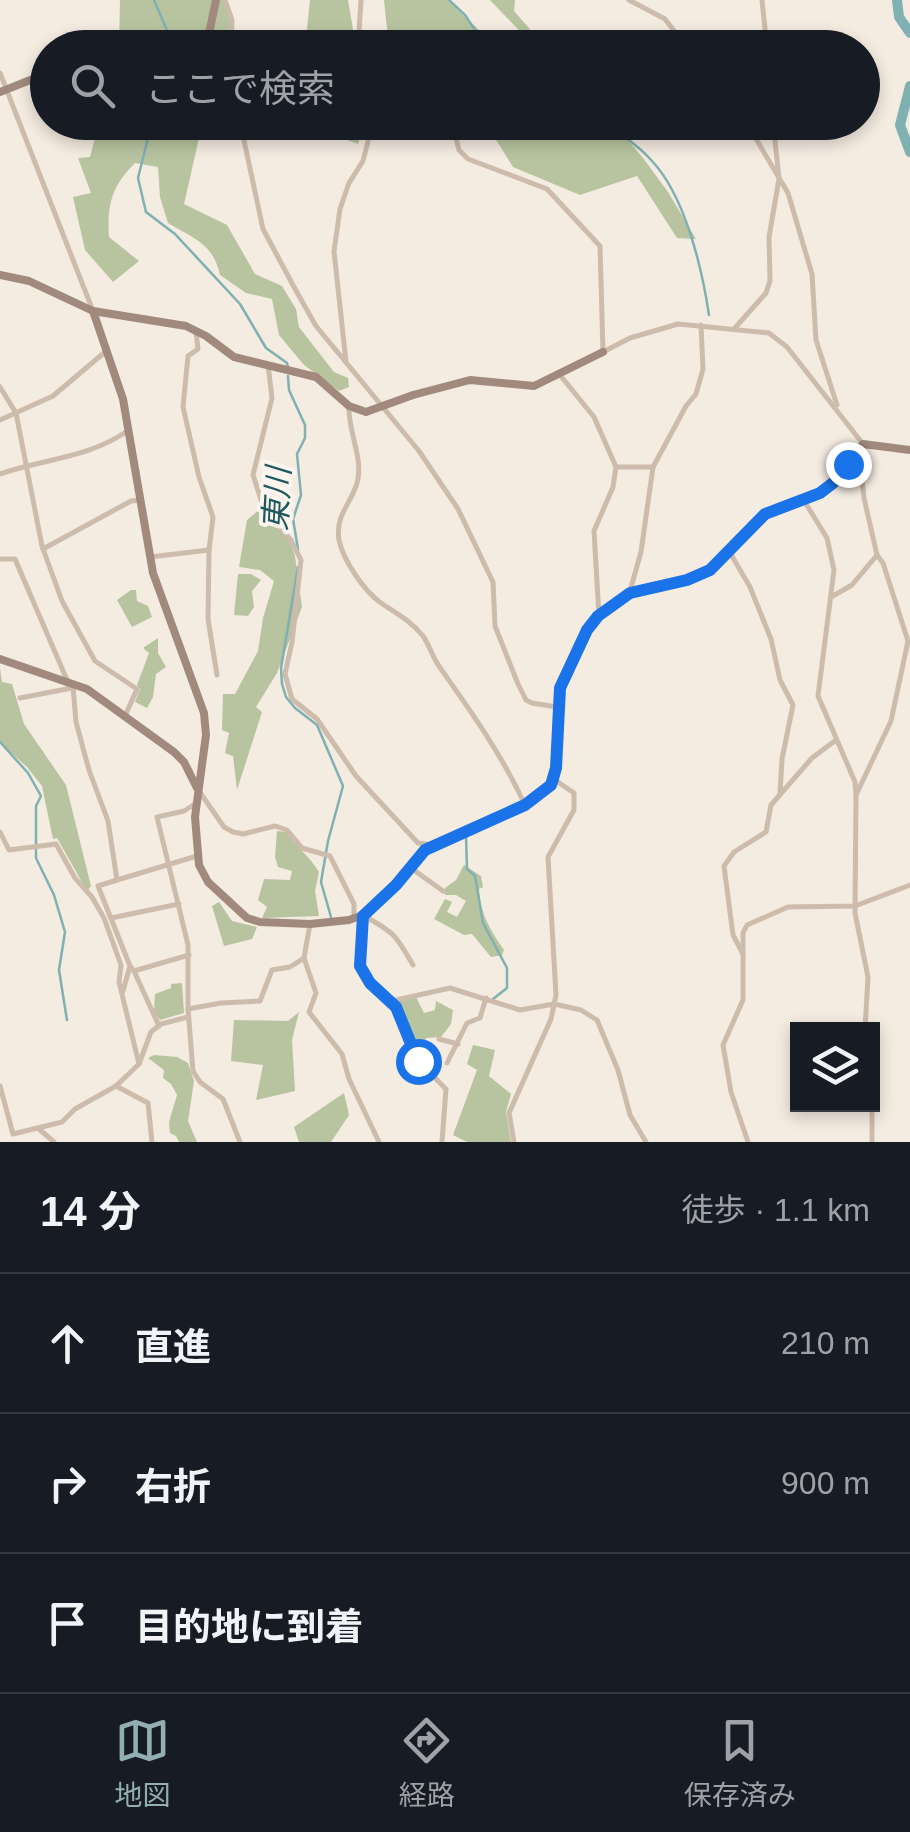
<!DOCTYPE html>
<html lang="ja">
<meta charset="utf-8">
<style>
body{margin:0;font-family:Helvetica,"Noto Sans JP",sans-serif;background:#242831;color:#f1f3f6}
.controls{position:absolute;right:30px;bottom:30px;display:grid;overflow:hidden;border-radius:0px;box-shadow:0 5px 15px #0003}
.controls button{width:90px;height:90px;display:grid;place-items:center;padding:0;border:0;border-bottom:2px solid #363941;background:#171b24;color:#f1f3f6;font:50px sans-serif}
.stop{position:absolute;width:30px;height:30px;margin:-22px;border:8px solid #1a73e8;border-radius:50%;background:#fff}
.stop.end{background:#1a73e8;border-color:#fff;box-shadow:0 2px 10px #0008}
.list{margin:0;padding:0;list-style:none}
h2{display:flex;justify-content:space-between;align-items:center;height:130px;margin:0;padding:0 40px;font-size:42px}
h2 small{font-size:32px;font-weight:400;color:#9ea1a6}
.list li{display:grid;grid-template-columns:65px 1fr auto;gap:30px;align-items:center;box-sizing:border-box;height:140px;padding:0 40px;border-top:2px solid #363941}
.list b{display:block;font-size:38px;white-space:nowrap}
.list em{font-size:32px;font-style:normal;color:#9ea1a6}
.icon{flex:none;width:55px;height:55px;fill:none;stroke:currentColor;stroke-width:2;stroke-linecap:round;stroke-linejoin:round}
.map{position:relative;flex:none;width:910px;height:1142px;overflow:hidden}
.search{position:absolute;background:#171b24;box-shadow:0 5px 15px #0003;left:30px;right:30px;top:30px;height:110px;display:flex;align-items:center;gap:25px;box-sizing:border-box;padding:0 35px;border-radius:55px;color:#9ea1a6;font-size:38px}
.sheet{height:550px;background:#171b24}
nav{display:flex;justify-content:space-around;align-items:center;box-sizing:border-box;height:140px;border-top:2px solid #363941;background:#171b24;font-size:28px;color:#9ea1a6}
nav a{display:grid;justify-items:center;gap:5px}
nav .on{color:#92aeb2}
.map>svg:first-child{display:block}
</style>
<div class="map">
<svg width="910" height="1142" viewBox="0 0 910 1142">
<rect width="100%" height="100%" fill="#f4ebe1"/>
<g fill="#b8c4a0">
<path d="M120,0h104l7,20 -2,27 -110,1z"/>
<path d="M310,0h38l8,47 -51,1z"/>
<path d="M384,0h63l50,47h-30l-7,-6 -8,6h-63z"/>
<path d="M490,0h25l-1,11 22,25 25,10 -26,1z"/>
<path d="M485,122l118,1 24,16 16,19 25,34 28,47 -19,-1 -40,-62 -57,19 -67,-28z"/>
<path d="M99,123h133v4l-30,-2 -18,79 43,21 28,49 27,12 14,23 3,18 35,45 14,6 1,9 -10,4 -35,-26 -25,-30 -7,-36 -26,-6 -26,-18c-7,-32 -26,-36 -52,-52l-8,-26 -2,-30 -23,-4c-23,23 -28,41 -26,74l30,24 -26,21 -28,-32 -12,-53 18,-4 -13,-35 12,-1z"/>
<path d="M319,123h46l-7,21 -35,-13z"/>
<path d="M260,509l27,22 8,25 7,51 -25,66 -21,34 6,5 -25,78 -4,-34 -8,-3 4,-20 -7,-3 1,-36h12l23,-43 5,-33 11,-37 -14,-11 -21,-3 8,-47z"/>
<path d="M238,574h13l10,6 -9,11 2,16 -6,9 -14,-1z"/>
<path d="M131,590h5l1,11 11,5 4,11 -20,10 -15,-27z"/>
<path d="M158,638v15l8,14 -10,7 -3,23 -6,11 -12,-6 5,-13 -3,-4 12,-32 -6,-5z"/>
<path d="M0,668l2,14 10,2 12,40 42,61 25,101 -4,5 -30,-53 -4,1 -11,-53 -15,-19 -27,-24z"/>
<path d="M277,831l9,1c11,15 23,24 33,40l-4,19 4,25 -57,2 5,-11 -9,-7 6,-21 26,1 2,-9 -14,-4 -3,-10z"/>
<path d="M464,865l17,11 2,11 -4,2c1,25 12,42 25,61l-2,5 -11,2 -19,-23 -8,1 -30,-16 11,-20 7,3 -5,10 10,5 9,-16 -10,-6h-11v-7l11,-8z"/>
<path d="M219,902l13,19 25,6 -5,12 -28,7 -12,-40z"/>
<path d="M182,983l2,30 -24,7 -6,-8 1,-18 16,-6v-4z"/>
<path d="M415,995l9,18 11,-3 1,-9 17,9 -2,14 -10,13 -14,1 -9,9 -5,-2 -17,-43z"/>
<path d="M299,1012l-7,28 3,51 -39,9 7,-35 -32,-4 3,-41 54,1z"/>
<path d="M473,1045l22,5 -6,26 22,18 -5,18 5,30h-44l-14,-7 24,-65 -10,-6z"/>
<path d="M154,1055l23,2 11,6 6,18 -6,40 9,21h-18l-3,-6 -6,-3 -1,-11 8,-27 -6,-11 -8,-6 1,-8 -16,-12z"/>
<path d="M344,1093l5,22 -18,27h-32l-5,-15z"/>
</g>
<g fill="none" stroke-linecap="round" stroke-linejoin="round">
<g stroke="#7fb0b2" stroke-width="2.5">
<path d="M154,0l18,42 -1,6"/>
<path d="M449,0l16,15 22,33"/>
<path d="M152,122l-14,56 8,34 29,22 65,70 26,44 21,15 1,5"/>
<path d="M602,122c18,11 36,23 50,39 33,35 50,107 57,154"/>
<path d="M288,376l1,14 16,35v13l-8,16 4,41 -8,24 5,30"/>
<path d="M298,567l-17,101 1,16 4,13 9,11 22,17 26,61 -15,55 -7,41 10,35"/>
<path d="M0,742l28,31 13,23 -5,10v52l18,37 11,37 -6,38 8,50"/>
<path d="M466,836l1,33 8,7 8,47 24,45v20l-14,11"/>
</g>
<g stroke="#7fb0b2" stroke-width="10">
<path d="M897,0l2,17 11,16"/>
<path d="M910,86l-10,39 10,27"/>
</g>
<g stroke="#cdbbac" stroke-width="5">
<path d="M225,0l7,20 -1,28"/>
<path d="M629,0l36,19 22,29"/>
<path d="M762,0l5,48"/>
<path d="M358,48l3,-48"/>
<path d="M0,73l93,238"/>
<path d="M240,122l23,107 31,58 22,39 103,125 39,58 35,73 2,44 23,58 8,16 6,3 25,4"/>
<path d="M452,122l7,28 9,9 79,30 53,57 3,106 27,-14 48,-14 91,9 18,14 76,97"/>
<path d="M746,122l42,71 24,81 4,66 21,65"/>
<path d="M734,329l32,-36 4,-12 -1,-44 10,-58 -6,-57"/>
<path d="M196,332l2,17 -10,7 -5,51 16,70 14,40 -4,33 -1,69 9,56"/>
<path d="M346,362l-12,-111 6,-42 9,-26 14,-22 10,-39"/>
<path d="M268,365l4,33 -19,77 12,37 26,28 10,20 -9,82 -7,32 7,25 25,20 39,57 62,67 16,2"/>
<path d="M560,375l34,42 22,50 -3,20 -19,44 5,85"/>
<path d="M0,387l16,26 26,133 20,55 33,60 42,28 -12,27"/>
<path d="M349,408c-1,23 15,52 8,75 -6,21 -22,32 -18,57 4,20 25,51 42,63 15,10 30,18 42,33 7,10 10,23 18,33 31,44 61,86 84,136"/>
<path d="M0,420l53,-24 52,-44"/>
<path d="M616,467h37"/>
<path d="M0,474c46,-16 87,-15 129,-44"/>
<path d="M803,499l24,39 7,32 -16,126 37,86 1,13"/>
<path d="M43,549l88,-48 10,-1"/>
<path d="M729,551l21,36 21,52 9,41 13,25 -11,54 -2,34"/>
<path d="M150,557l59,-7"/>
<path d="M0,559h15l52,121"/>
<path d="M630,591l11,-39 12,-85 33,-61 10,-12 7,-25 -2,-44"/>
<path d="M833,596l19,-11 25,-30 -13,-57 -5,-48"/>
<path d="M73,686l3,36 13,48 19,51 9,59 -19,6 32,80 -7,25"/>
<path d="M20,698l52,-10"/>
<path d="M199,791l25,36 9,5 10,2 32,-8 12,4 15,18 28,8 24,48v15"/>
<path d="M195,804l-11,7 -27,6 31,128v64l5,62 7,11 23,17 17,43"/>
<path d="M0,832l9,18 47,-6 19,34 17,19 12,21 17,47 -2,17 20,82"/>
<path d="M411,868l32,23"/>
<path d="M117,880l80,-24"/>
<path d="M111,918l68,-14"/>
<path d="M310,924l-6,34 12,35 -7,19 33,42 7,25 30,63"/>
<path d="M743,954l-10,-19 -9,-69 10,-14 32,-20 5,-27 41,-47 24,-18"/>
<path d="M413,965c-18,-31 -17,-31 -50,-50l-4,35 4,23 29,28 26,60 28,28 -4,53"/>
<path d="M131,967l3,4 55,-16"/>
<path d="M134,971l25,55"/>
<path d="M392,1001l58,-13 70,22 34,-6 27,6 16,10 21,50 12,45 16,27"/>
<path d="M188,1009l33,-6 39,-2 12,-31 18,-3 14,-9"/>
<path d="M865,1030l3,-53 -13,-64 1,-118 35,-74 17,-80 -25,-78 -6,-8"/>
<path d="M439,1039l19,5"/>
<path d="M447,1063l20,-40 13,-5 6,-20"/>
<path d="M0,1086l13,48 49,-12 13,-13 41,-23 23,-22 12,-32 10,-8 27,-7"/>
<path d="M116,1086l32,17 4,39"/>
<path d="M39,1129l15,13"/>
<path d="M514,1142l-5,-29 42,-94 5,-24 -8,-138 26,-47v-17l-19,-13"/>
<path d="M748,1142l-17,-50 -8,-47 20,-45v-67l4,-8 41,-18 67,-1 55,-21"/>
<path d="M872,1142v-38"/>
</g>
<g stroke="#a18a7d" stroke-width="8">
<path d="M200,48l10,-19 6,-29"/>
<path d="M0,92l48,-19"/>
<path d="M0,275l29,6 64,30 93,15 20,10 28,21 82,20 33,29 17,6 47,-17 57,-15 64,6 69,-34"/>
<path d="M93,311l30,88 30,174 51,140 2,22 -11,82 4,48 9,17 39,36 13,4 50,2 39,-4 14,-5 33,-30 29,-35 100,-45 30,-25 5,-93 27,-57 12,-14 31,-23 57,-13 23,-10 55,-56 55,-21 13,-10 30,-39 47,6"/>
<path d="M0,659l87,30 87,63 10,10 13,26"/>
</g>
</g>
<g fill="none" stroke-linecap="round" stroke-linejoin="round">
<path stroke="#1a73e8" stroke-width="12" d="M418,1061l-22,-54 -26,-24 -10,-17 3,-50 33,-31 29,-35 100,-45 26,-20 5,-17 4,-80 27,-58 11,-14 32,-23 57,-13 23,-10 55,-56 55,-21 13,-10 15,-19"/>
</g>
<g text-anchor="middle" stroke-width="8" stroke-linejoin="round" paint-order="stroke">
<g font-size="32" font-style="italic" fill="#1f5a5e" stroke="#fbf5ee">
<text transform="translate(277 499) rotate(-87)" y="11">東川</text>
</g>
</g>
</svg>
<div class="controls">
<button><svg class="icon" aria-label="layers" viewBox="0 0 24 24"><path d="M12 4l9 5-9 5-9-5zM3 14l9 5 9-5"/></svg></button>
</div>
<div class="stop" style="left:418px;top:1061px"></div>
<div class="stop end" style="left:848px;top:464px"></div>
<div class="search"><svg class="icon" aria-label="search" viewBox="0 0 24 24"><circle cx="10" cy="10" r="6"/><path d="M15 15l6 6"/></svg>ここで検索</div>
</div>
<section class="sheet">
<h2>14 分<small>徒歩 · 1.1 km</small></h2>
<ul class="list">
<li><svg class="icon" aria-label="ahead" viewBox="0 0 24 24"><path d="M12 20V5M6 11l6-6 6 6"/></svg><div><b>直進</b></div><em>210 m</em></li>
<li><svg class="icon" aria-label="right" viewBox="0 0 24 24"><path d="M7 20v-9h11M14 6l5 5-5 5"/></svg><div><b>右折</b></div><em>900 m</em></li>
<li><svg class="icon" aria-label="arrive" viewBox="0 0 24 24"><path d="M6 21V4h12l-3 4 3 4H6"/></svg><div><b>目的地に到着</b></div></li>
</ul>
</section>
<nav>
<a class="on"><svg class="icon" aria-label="map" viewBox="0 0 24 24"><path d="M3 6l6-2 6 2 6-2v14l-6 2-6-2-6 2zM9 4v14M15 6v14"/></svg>地図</a>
<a><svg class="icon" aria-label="directions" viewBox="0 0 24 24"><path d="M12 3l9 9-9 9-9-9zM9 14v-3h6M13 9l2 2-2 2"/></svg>経路</a>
<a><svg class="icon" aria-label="saved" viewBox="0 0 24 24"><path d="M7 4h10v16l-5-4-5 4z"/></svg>保存済み</a>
</nav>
